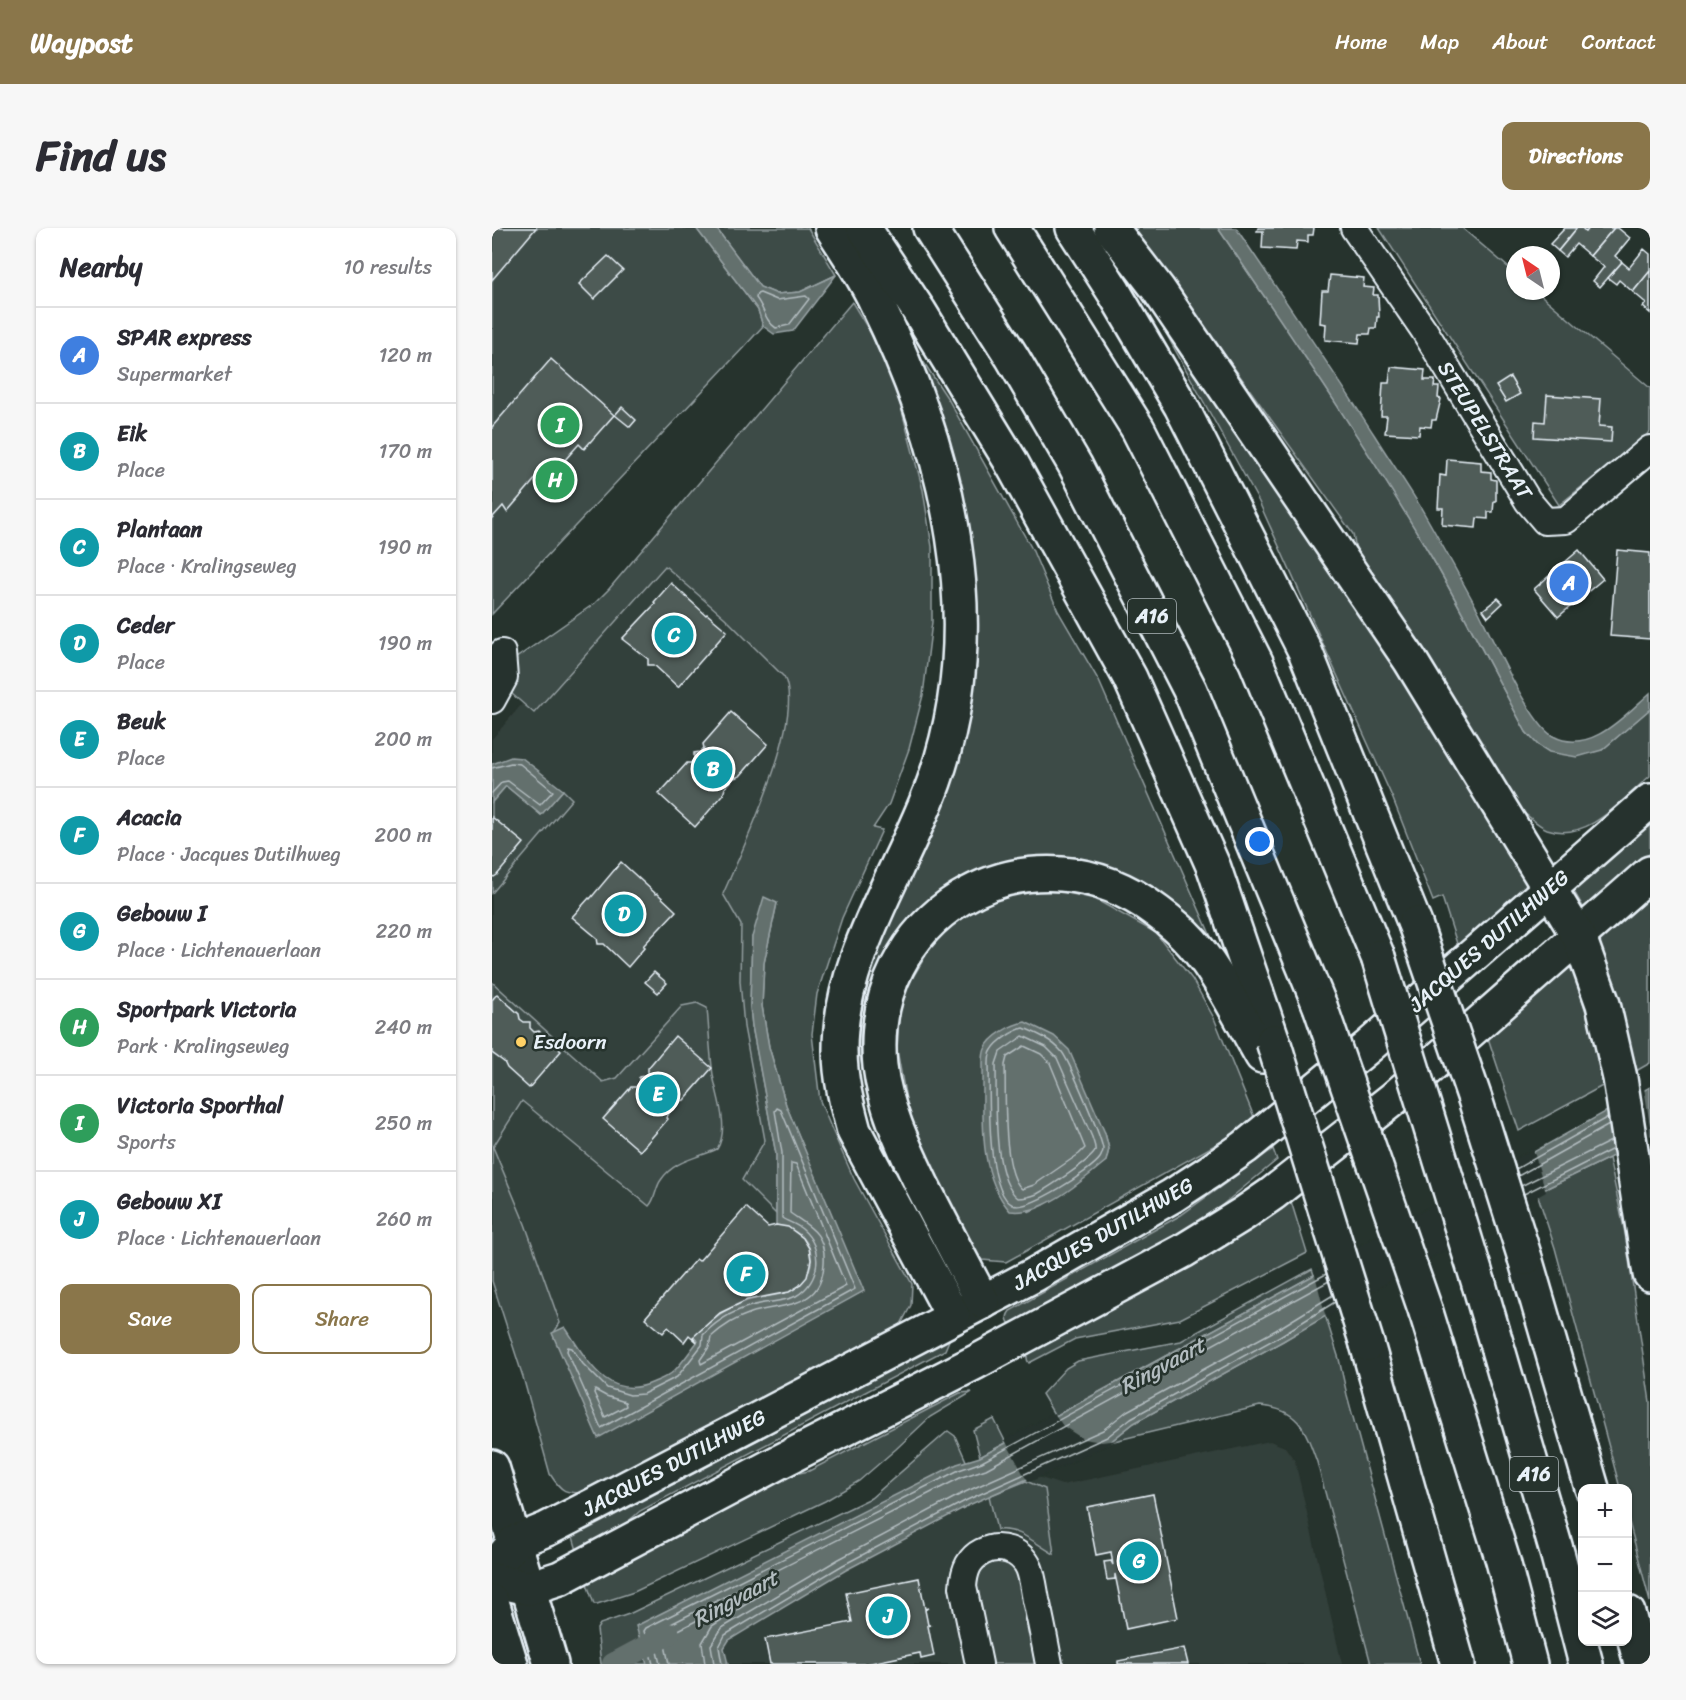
<!DOCTYPE html>
<meta charset="utf-8">
<style>
body{margin:0;font-family:Sriracha,sans-serif;background:#f7f7f7;color:#2b2b33}
.controls{position:absolute;right:18px;bottom:18px;display:grid;overflow:hidden;border-radius:12px;box-shadow:0 2px 4px #0004}
.controls button{width:54px;height:54px;display:grid;place-items:center;padding:0;border:0;border-bottom:2px solid #e1e1e2;background:#fff;color:#2b2b33;font:30px sans-serif}
.compass{position:absolute;left:1014px;top:18px;width:54px;height:54px;border-radius:50%;background:#fff;box-shadow:0 2px 4px #0004;rotate:325deg}
.you{position:absolute;left:768px;top:614px;width:21px;height:21px;margin:-15px;border:4px solid #fff;border-radius:50%;background:#1a73e8;box-shadow:0 0 0 9px #1a73e833}
.badge{display:grid;place-items:center;width:39px;height:39px;border-radius:50%;background:#8a764a;color:#fff;font-size:20px;font-weight:700}
.pin{position:absolute;translate:-50% -50%;border:3px solid #fff;box-shadow:0 2px 6px #0006}
.list{margin:0;padding:0;list-style:none}
h2{display:flex;justify-content:space-between;align-items:center;height:78px;margin:0;padding:0 24px;font-size:26px}
h2 small{font-size:20px;font-weight:400;color:#7c7c81}
.list li{display:grid;grid-template-columns:39px 1fr auto;gap:18px;align-items:center;box-sizing:border-box;height:96px;padding:0 24px;border-top:2px solid #e1e1e2}
.list b{display:block;font-size:22px;white-space:nowrap}
.list p{margin:0;font-size:20px;white-space:nowrap;color:#7c7c81}
.list em{font-size:20px;font-style:normal;color:#7c7c81}
.actions{display:flex;gap:12px;padding:18px 24px}
.actions a{flex:1;padding:14px 0;border:2px solid #8a764a;border-radius:12px;text-align:center;font-size:21px;color:#8a764a}
.actions .main{background:#8a764a;color:#fff}
.icon{flex:none;width:33px;height:33px;fill:none;stroke:currentColor;stroke-width:2;stroke-linecap:round;stroke-linejoin:round}
.map{position:relative;flex:none;width:1158px;height:1436px;overflow:hidden;border-radius:12px}
header{display:flex;align-items:center;gap:36px;box-sizing:border-box;height:84px;padding:0 30px;background:#8a764a;color:#fff}
header strong{font-size:28px}
nav{display:flex;gap:33px;margin-inline-start:auto;font-size:21px}
.intro{display:flex;align-items:center;justify-content:space-between;box-sizing:border-box;height:144px;padding:0 36px}
h1{margin:0;font-size:42px}
.button{padding:15px 27px;border-radius:12px;background:#8a764a;color:#fff;font-size:21px;font-weight:700}
main{display:flex;gap:36px;padding:0 36px}
aside{flex:1;background:#fff;border-radius:12px;box-shadow:0 2px 4px #0004}
.map>svg:first-child{display:block}
</style>
<header>
<strong>Waypost</strong>
<nav><a>Home</a><a>Map</a><a>About</a><a>Contact</a></nav>
</header>
<div class="intro"><h1>Find us</h1><a class="button">Directions</a></div>
<main>
<aside>
<h2>Nearby<small>10 results</small></h2>
<ul class="list">
<li><span class="badge" style="background:#3f7fe0">A</span><div><b>SPAR express</b><p>Supermarket</p></div><em>120 m</em></li>
<li><span class="badge" style="background:#0f9aa8">B</span><div><b>Eik</b><p>Place</p></div><em>170 m</em></li>
<li><span class="badge" style="background:#0f9aa8">C</span><div><b>Plantaan</b><p>Place · Kralingseweg</p></div><em>190 m</em></li>
<li><span class="badge" style="background:#0f9aa8">D</span><div><b>Ceder</b><p>Place</p></div><em>190 m</em></li>
<li><span class="badge" style="background:#0f9aa8">E</span><div><b>Beuk</b><p>Place</p></div><em>200 m</em></li>
<li><span class="badge" style="background:#0f9aa8">F</span><div><b>Acacia</b><p>Place · Jacques Dutilhweg</p></div><em>200 m</em></li>
<li><span class="badge" style="background:#0f9aa8">G</span><div><b>Gebouw I</b><p>Place · Lichtenauerlaan</p></div><em>220 m</em></li>
<li><span class="badge" style="background:#2e9e5b">H</span><div><b>Sportpark Victoria</b><p>Park · Kralingseweg</p></div><em>240 m</em></li>
<li><span class="badge" style="background:#2e9e5b">I</span><div><b>Victoria Sporthal</b><p>Sports</p></div><em>250 m</em></li>
<li><span class="badge" style="background:#0f9aa8">J</span><div><b>Gebouw XI</b><p>Place · Lichtenauerlaan</p></div><em>260 m</em></li>
</ul>
<div class="actions"><a class="main">Save</a><a>Share</a></div>
</aside>
<div class="map">
<svg width="1158" height="1436" viewBox="0 0 1158 1436">
<rect width="100%" height="100%" fill="#26332d"/>
<filter id="ink" filterUnits="userSpaceOnUse"><feTurbulence type="fractalNoise" baseFrequency=".0167" numOctaves="2"/><feDisplacementMap in="SourceGraphic" scale="12" xChannelSelector="R" yChannelSelector="G"/><feConvolveMatrix kernelMatrix="1 2 1 2 8 2 1 2 1" color-interpolation-filters="sRGB"/></filter>
<g filter="url(#ink)">
<g fill="#333f3a">
<path d="M284,179l23,27 -18,614 106,255 -317,154 -78,-197v-521z"/>
<path d="M778,1213l15,6 10,14 47,203h-631l-6,-29 315,-164 42,14z"/>
</g>
<g fill="#3e4b47" stroke="#939ea0" stroke-width="1.5" fill-rule="evenodd">
<path d="M0,0h204l62,82 5,16 -18,20 -253,268z"/>
<path d="M224,0h92l28,47 -36,17 -23,2 -17,-7z"/>
<path d="M642,0h84c73,108 147,215 213,328 33,57 63,117 95,176l12,13 64,5 48,-41v67c-28,23 -62,67 -103,53 -8,-3 -16,-11 -23,-16l-167,-258 -4,-21z"/>
<path d="M887,0h83l53,45v18h21l114,97v44l-91,73z"/>
<path d="M360,74l18,30 25,53 28,105 9,57v75l-9,73 -14,54 -20,55 -16,24 9,2 -40,88 -25,76 -5,40 8,67 13,31 21,47 58,105 -1,21 -12,23 -312,165c-22,0 -25,0 -37,-19l-27,-97 -31,-96v-299l111,100 14,-4 65,-72 15,-3 10,5c2,22 3,45 6,67 4,22 17,53 4,74 -19,9 -43,11 -56,31 -6,8 -5,19 -12,26l-127,-105 -29,46 32,77 35,99 -7,11 45,103 265,-146 -77,-186 -17,-58 -7,-41 2,-43 13,-60 -25,34 -2,69 2,20 24,128v60l-34,-34 23,-40 -21,-113 -4,-46 1,-56 -18,-31c19,-44 83,-175 61,-217l-59,-59 -60,-52 -131,147 -22,-19v-33l83,-58 14,-14z"/>
<path d="M666,91l184,255 185,307 -2,13 -66,56 -17,-53 -9,4 -40,-102 -134,-297z"/>
<path d="M415,109l41,62 84,150 26,62 41,70 117,267 -159,-88 -31,-1 -35,8 -43,22 -27,20 -24,27 -17,31 -13,46 92,265 -6,4 -64,-127 -15,-34 -14,-64v-50l12,-48 89,-256z"/>
<path d="M14,558l35,29 22,-25 9,9 -80,94v-91z"/>
<path d="M1158,586v39l-63,56 -4,-2 -14,-24z"/>
<path d="M1158,658v177l-14,8 -20,-72 -15,-33 -1,-26 12,-20z"/>
<path d="M548,659l55,12 61,34 36,46 22,39 42,104 -250,140 -24,-2 -13,-16 -60,-128 -12,-66 2,-34 8,-29 28,-47 29,-29 28,-12zM613,905l4,16 -3,12 -62,44 -16,7z"/>
<path d="M1070,737l8,1 5,7 31,111 -87,47 -33,-99z"/>
<path d="M781,921l4,11 -78,64 -180,98 -10,1c-3,-5 -2,-8 1,-12l171,-96z"/>
<path d="M1117,930l16,75 25,169v200l-22,-84v-30h-8l-65,-240 -18,-55z"/>
<path d="M798,970l17,55 -127,66 -105,20 -46,24c-5,-6 0,-12 4,-18z"/>
<path d="M820,1041l2,6 -259,141 -13,-22 24,-26 12,-7 103,-20z"/>
<path d="M833,1087l14,44 8,36 73,269h-49l-54,-202c-12,-33 -18,-53 -57,-56l-150,36 24,-19 149,-82z"/>
<path d="M455,1107l3,3 -5,12 -305,161 -25,22 -37,21 -5,-17 280,-147 37,-26z"/>
<path d="M480,1164l-42,25 -34,32 -37,32 -34,20 -191,91 -37,12h-3l-8,-23 198,-105 25,-5 151,-78z"/>
<path d="M502,1191l12,24 -26,14 -7,-27z"/>
<path d="M456,1203l7,5 11,25 -329,165 10,38h-46l-4,-35 3,-5 29,-10 242,-116z"/>
<path d="M534,1253l19,8 9,65c-19,-10 -34,-27 -57,-24l-8,-34z"/>
<path d="M502,1330l17,2 13,13 18,91h-57l-16,-81 8,-17z"/>
</g>
<g fill="#636f6d" stroke="#98a3a5" stroke-width="1.5">
<path d="M204,0h20l44,59 17,7 23,-2 36,-17 -43,56 -19,3 -11,-8 -5,-16z"/>
<path d="M726,0h18c47,69 94,138 139,208 16,26 34,51 49,77 19,33 37,66 55,99 13,26 52,113 74,124 37,20 72,-21 97,-43v16l-48,41 -25,7 -28,-5 -11,-7 -12,-13c-32,-59 -62,-119 -95,-176 -66,-113 -140,-220 -213,-328z"/>
<path d="M19,529l11,1 41,32 -22,25 -35,-29 -14,16v-38z"/>
<path d="M272,669l13,6 -13,60 -2,43 7,41 17,58 78,186 -266,147 -46,-105 13,-6c22,33 43,76 89,55 7,-3 15,-6 20,-11 9,-9 16,-20 24,-30l-5,-4c16,-16 32,-29 54,-36 23,-8 53,-2 62,-31 3,-7 3,-15 0,-23 -6,-14 -19,-19 -33,-22v-71l-24,-128 -2,-20 2,-69z"/>
<path d="M533,794l29,14 15,14 36,83 4,16 -3,12c-24,20 -63,55 -96,50 -34,-39 -26,-98 -27,-147 0,-4 0,-11 2,-15 5,-13 27,-25 40,-27z"/>
<path d="M1158,859v48l-41,23 -72,35 -254,148 -149,82 -24,19 -141,63 -123,65 -117,70 -5,8 4,16h-81l-11,-38 321,-162 23,-7 26,-14 308,-168z"/>
</g>
<g fill="#26332d">
<path d="M1152,859l6,39v13l-37,20 -7,-51z"/>
<path d="M1041,921l13,43 -220,126 -12,-47z"/>
<path d="M562,1185l9,13 20,13 19,3 15,-2 -87,42 -5,-5 -20,-37z"/>
</g>
<g fill="none" stroke-linecap="round" stroke-linejoin="round">
<g stroke="#b3bdc0" stroke-width="1.5">
<path d="M268,65l17,7 29,-4 3,3 -20,26 -13,3c-11,-7 -12,-20 -20,-30l1,-4z"/>
<path d="M0,540l19,-5 9,1 33,27 -13,14 -32,-24 -6,1 -10,11"/>
<path d="M532,800c14,6 28,12 38,24 7,9 41,88 41,98 0,1 -2,7 -3,8 -8,12 -73,54 -87,47 -28,-13 -23,-113 -24,-141 0,-5 0,-10 3,-14 5,-9 22,-20 32,-22z"/>
<path d="M531,808l23,11 11,11 35,79c1,4 4,10 3,14 -2,8 -49,38 -58,43 -7,3 -12,4 -19,4 -27,-20 -21,-101 -22,-134l4,-12z"/>
<path d="M532,818l17,8 9,9 35,85 -6,6 -45,31 -12,4c-20,-16 -16,-97 -17,-124l2,-8z"/>
<path d="M285,880l4,2 74,179 -254,139 -34,-77 1,-4 4,1 11,16 24,24 23,7 13,-1 34,-17 25,-32 1,-10c16,-17 38,-28 61,-32 11,-2 22,-2 32,-7 25,-14 28,-49 6,-67 -6,-5 -14,-7 -20,-11v-65l-7,-42z"/>
<path d="M299,935l5,1 50,122 -145,78 -1,-4 9,-13 2,-10c11,-10 25,-19 40,-24 31,-10 71,-3 73,-50 2,-30 -14,-36 -34,-50z"/>
<path d="M1024,941l92,-52"/>
<path d="M1026,948l91,-51"/>
<path d="M1029,958l90,-45"/>
<path d="M1032,966l89,-45"/>
<path d="M103,1162l11,6 19,6 1,4 -21,11 -11,-24z"/>
<path d="M161,1436l-9,-33 2,-3 313,-158 23,-8 344,-188"/>
<path d="M168,1436l-7,-29 2,-3 307,-155 24,-8 343,-188"/>
<path d="M177,1436l-5,-24 1,-3 100,-52 4,1 -1,4 -56,36 -10,17 3,21"/>
<path d="M222,1436l-3,-19 11,-17 117,-69 124,-66 140,-63 24,-19 149,-81 57,-35"/>
<path d="M230,1436l-3,-17 6,-12 118,-70 124,-65 140,-63 24,-19 149,-82 55,-34"/>
</g>
<path stroke="#636f6d" stroke-width="22" d="M121,1436l56,-30"/>
</g>
<g fill="#505c59" stroke="#e8f1f8" stroke-width="1.5">
<path d="M0,0h44l-44,52z"/>
<path d="M766,0h56l-1,7h-5v7l-11,-1 -1,9 -34,-2 1,-17h-6z"/>
<path d="M1073,0h12l-19,23 -8,-7z"/>
<path d="M1085,0h5l4,4 3,-4h25l-24,28 -14,-12 -11,13 -7,-6z"/>
<path d="M1122,0h4l12,10 -15,18 7,6 -22,25 -7,-6 11,-14 -14,-11z"/>
<path d="M1152,21l6,5v17l-17,21 -14,-12 -3,4 -8,-6 14,-16 7,6z"/>
<path d="M116,28l15,14 -29,29 -15,-15z"/>
<path d="M1158,43v42l-7,-6 3,-4 -13,-11z"/>
<path d="M838,47l34,3 -1,9 11,1 -1,7h5l1,22h-2l-1,11h-5l-1,6h-10l-1,9 -34,-3 1,-16 -6,-1 2,-32h6z"/>
<path d="M59,131l63,56 -30,34 -5,-5 -23,26 -6,2 -6,-3 -37,43 -4,-6 -11,12v-91z"/>
<path d="M899,139l34,3 -1,10h11l-1,7h5l-1,11 3,1 -5,21h-4l-1,7 -11,-1 -1,9 -34,-2 2,-17h-6l2,-33h6z"/>
<path d="M1018,149l10,17 -14,8 -10,-16z"/>
<path d="M1055,167l54,4 -2,27 13,1 -1,15 -77,-5 1,-16 10,1z"/>
<path d="M130,179l14,13 -6,7 -15,-12z"/>
<path d="M955,231l34,3v9l10,1v7l5,1v21h-2l-1,11h-5v7l-11,-1 -1,10 -34,-3 1,-17h-5l2,-33 6,1z"/>
<path d="M1087,322l24,29 -45,38 -24,-28z"/>
<path d="M1125,322l33,3v86l-40,-3z"/>
<path d="M179,355l35,32 1,-1 20,17 -49,56 -24,-22h-6v-6l-26,-20 33,-35 -1,-2z"/>
<path d="M1006,370l5,5 -15,14 -5,-7z"/>
<path d="M239,484l37,32 -28,32 -6,2 -9,10 -2,7 -28,32 -36,-33 28,-31h4l3,-4v-6l6,-1 4,-4 -1,-4z"/>
<path d="M0,589l32,26 -27,32 -3,2 -2,-1z"/>
<path d="M129,634l35,32 1,-1 19,18 -33,35 2,1 -17,20 -24,-23h-6l-1,-6 -25,-21 17,-19 1,1z"/>
<path d="M162,744l13,11 -9,10 -13,-11z"/>
<path d="M5,766l22,20 1,5 4,3h6v6l4,4 5,-1 22,20 -32,37 -22,-20 -3,-6 -12,-9v-53z"/>
<path d="M183,808l37,32 -28,32 -6,2 -9,11 -3,5 2,1 -28,32 -37,-32 28,-32h5l3,-4v-6l6,-1 3,-4v-4z"/>
<path d="M254,979l22,20 8,-2 12,2 15,11 6,10 2,12 -4,17 -8,9 -10,6 -42,8 -27,13 -27,24 4,5 -8,-7 -5,7 -16,-15 -5,6 -18,-15 51,-59 3,2z"/>
<path d="M661,1266l25,124 -52,11 -11,-55v5l-8,1 -3,-18 7,-1 2,4 -2,-13 -15,3 -9,-48z"/>
<path d="M427,1350l6,31 3,-1 -3,2 3,15h3l-3,1 6,30 -13,3 -1,-6 -54,11h-96l-5,-25 87,-17 -6,-29z"/>
<path d="M692,1420l4,16h-70v-3z"/>
</g>
<g fill="none" stroke-linecap="round" stroke-linejoin="round">
<g stroke="#e8f1f8" stroke-width="30">
<g id="street">
<path d="M862,0l70,102 104,171 17,20 21,-1 84,-71"/>
<path d="M0,472l12,-22 -2,-25"/>
<path d="M487,1436l-16,-77c1,-15 5,-28 19,-35 17,-9 39,-2 47,16 4,10 5,22 7,32 5,21 9,43 13,64"/>
</g>
</g>
<g stroke="#e8f1f8" stroke-width="38">
<g id="secondary">
<path d="M0,1239l59,197"/>
<path d="M0,1342l23,-28 32,-13 47,-24 440,-230 138,-79 37,-24 36,-25 124,-101 281,-245"/>
<path d="M0,1352l37,8 31,-10 219,-116 197,-100 207,-111 60,-37 29,-20 121,-95 257,-226"/>
<path d="M0,1374l19,62"/>
</g>
</g>
<g stroke="#e8f1f8" stroke-width="38">
<g id="highway">
<path d="M340,0c15,24 32,48 44,74 72,146 115,321 58,480 -31,87 -95,175 -94,269 0,28 7,54 14,80l99,185"/>
<path d="M372,0l55,83 91,149 120,218 84,190 59,173"/>
<path d="M438,0l82,129 63,108 115,225 130,316"/>
<path d="M520,0l126,201 118,233 122,295"/>
<path d="M581,0l41,64 67,114 124,245 110,273"/>
<path d="M619,0l47,61 252,371 169,277 24,67 17,74 30,196"/>
<path d="M1033,1030l67,230"/>
<path d="M987,1056l79,272 28,108"/>
<path d="M491,1074c-21,-39 -41,-78 -61,-117 -18,-38 -37,-77 -42,-119 -15,-148 140,-244 265,-163 13,9 27,19 39,31 31,30 56,84 78,122"/>
<path d="M934,1084l77,249 27,103"/>
<path d="M875,1116l91,320"/>
<path d="M1136,1385l13,51"/>
</g>
</g>
<use href="#street" stroke="#26332d" stroke-width="26"/>
<use href="#secondary" stroke="#26332d" stroke-width="33"/>
<use href="#highway" stroke="#26332d" stroke-width="33"/>
<g stroke="#e8f1f8" stroke-width="38" stroke-linecap="butt">
<g id="highway-bridge">
<path d="M923,696l60,175 50,159"/>
<path d="M886,729l101,327"/>
<path d="M828,778l106,306"/>
<path d="M781,813l94,303"/>
</g>
</g>
<use href="#highway-bridge" stroke="#26332d" stroke-width="33"/>
</g>
</g>
<circle fill="#ffd166" stroke="#26332d" stroke-width="2" cx="29" cy="814" r="6"/>
<g text-anchor="middle" stroke-width="5" stroke-linejoin="round" paint-order="stroke">
<g fill="#26332d" stroke="#aeb8bb" stroke-width="1.5">
<rect x="636" y="371" width="48" height="34" rx="4.5"/>
<rect x="1018" y="1229" width="48" height="34" rx="4.5"/>
</g>
<g font-size="20" font-weight="bold" fill="#e8f1f8">
<text x="660" y="395">A16</text>
<text x="1042" y="1253">A16</text>
</g>
<g font-size="21" fill="#e8f1f8" stroke="#26332d">
<text transform="translate(993 202) rotate(58)" y="7">STEUPELSTRAAT</text>
<text transform="translate(997 713) rotate(-41)" y="7">JACQUES DUTILHWEG</text>
<text transform="translate(611 1006) rotate(-30)" y="7">JACQUES DUTILHWEG</text>
<text transform="translate(182 1235) rotate(-28)" y="7">JACQUES DUTILHWEG</text>
</g>
<g font-size="21" fill="#e8f1f8" stroke="#26332d" text-anchor="start">
<text x="41" y="821">Esdoorn</text>
</g>
<g font-size="22" font-style="italic" fill="#b3bdc0" stroke="#26332d">
<text transform="translate(670 1137) rotate(-29)" y="8">Ringvaart</text>
<text transform="translate(243 1370) rotate(-29)" y="8">Ringvaart</text>
</g>
</g>
</svg>
<div class="controls">
<button>+</button>
<button>−</button>
<button><svg class="icon" aria-label="layers" viewBox="0 0 24 24"><path d="M12 4l9 5-9 5-9-5zM3 14l9 5 9-5"/></svg></button>
</div>
<svg class="compass" viewBox="-18 -18 36 36"><path d="M0-13l5 13h-10z" fill="#e53935"/><path d="M0 13l5-13h-10z" fill="#7c7c81"/></svg>
<div class="you"></div>
<div class="pin badge" style="left:1077px;top:355px;background:#3f7fe0">A</div>
<div class="pin badge" style="left:221px;top:541px;background:#0f9aa8">B</div>
<div class="pin badge" style="left:182px;top:407px;background:#0f9aa8">C</div>
<div class="pin badge" style="left:132px;top:686px;background:#0f9aa8">D</div>
<div class="pin badge" style="left:166px;top:866px;background:#0f9aa8">E</div>
<div class="pin badge" style="left:254px;top:1046px;background:#0f9aa8">F</div>
<div class="pin badge" style="left:647px;top:1333px;background:#0f9aa8">G</div>
<div class="pin badge" style="left:63px;top:252px;background:#2e9e5b">H</div>
<div class="pin badge" style="left:68px;top:197px;background:#2e9e5b">I</div>
<div class="pin badge" style="left:396px;top:1388px;background:#0f9aa8">J</div>
</div>
</main>
